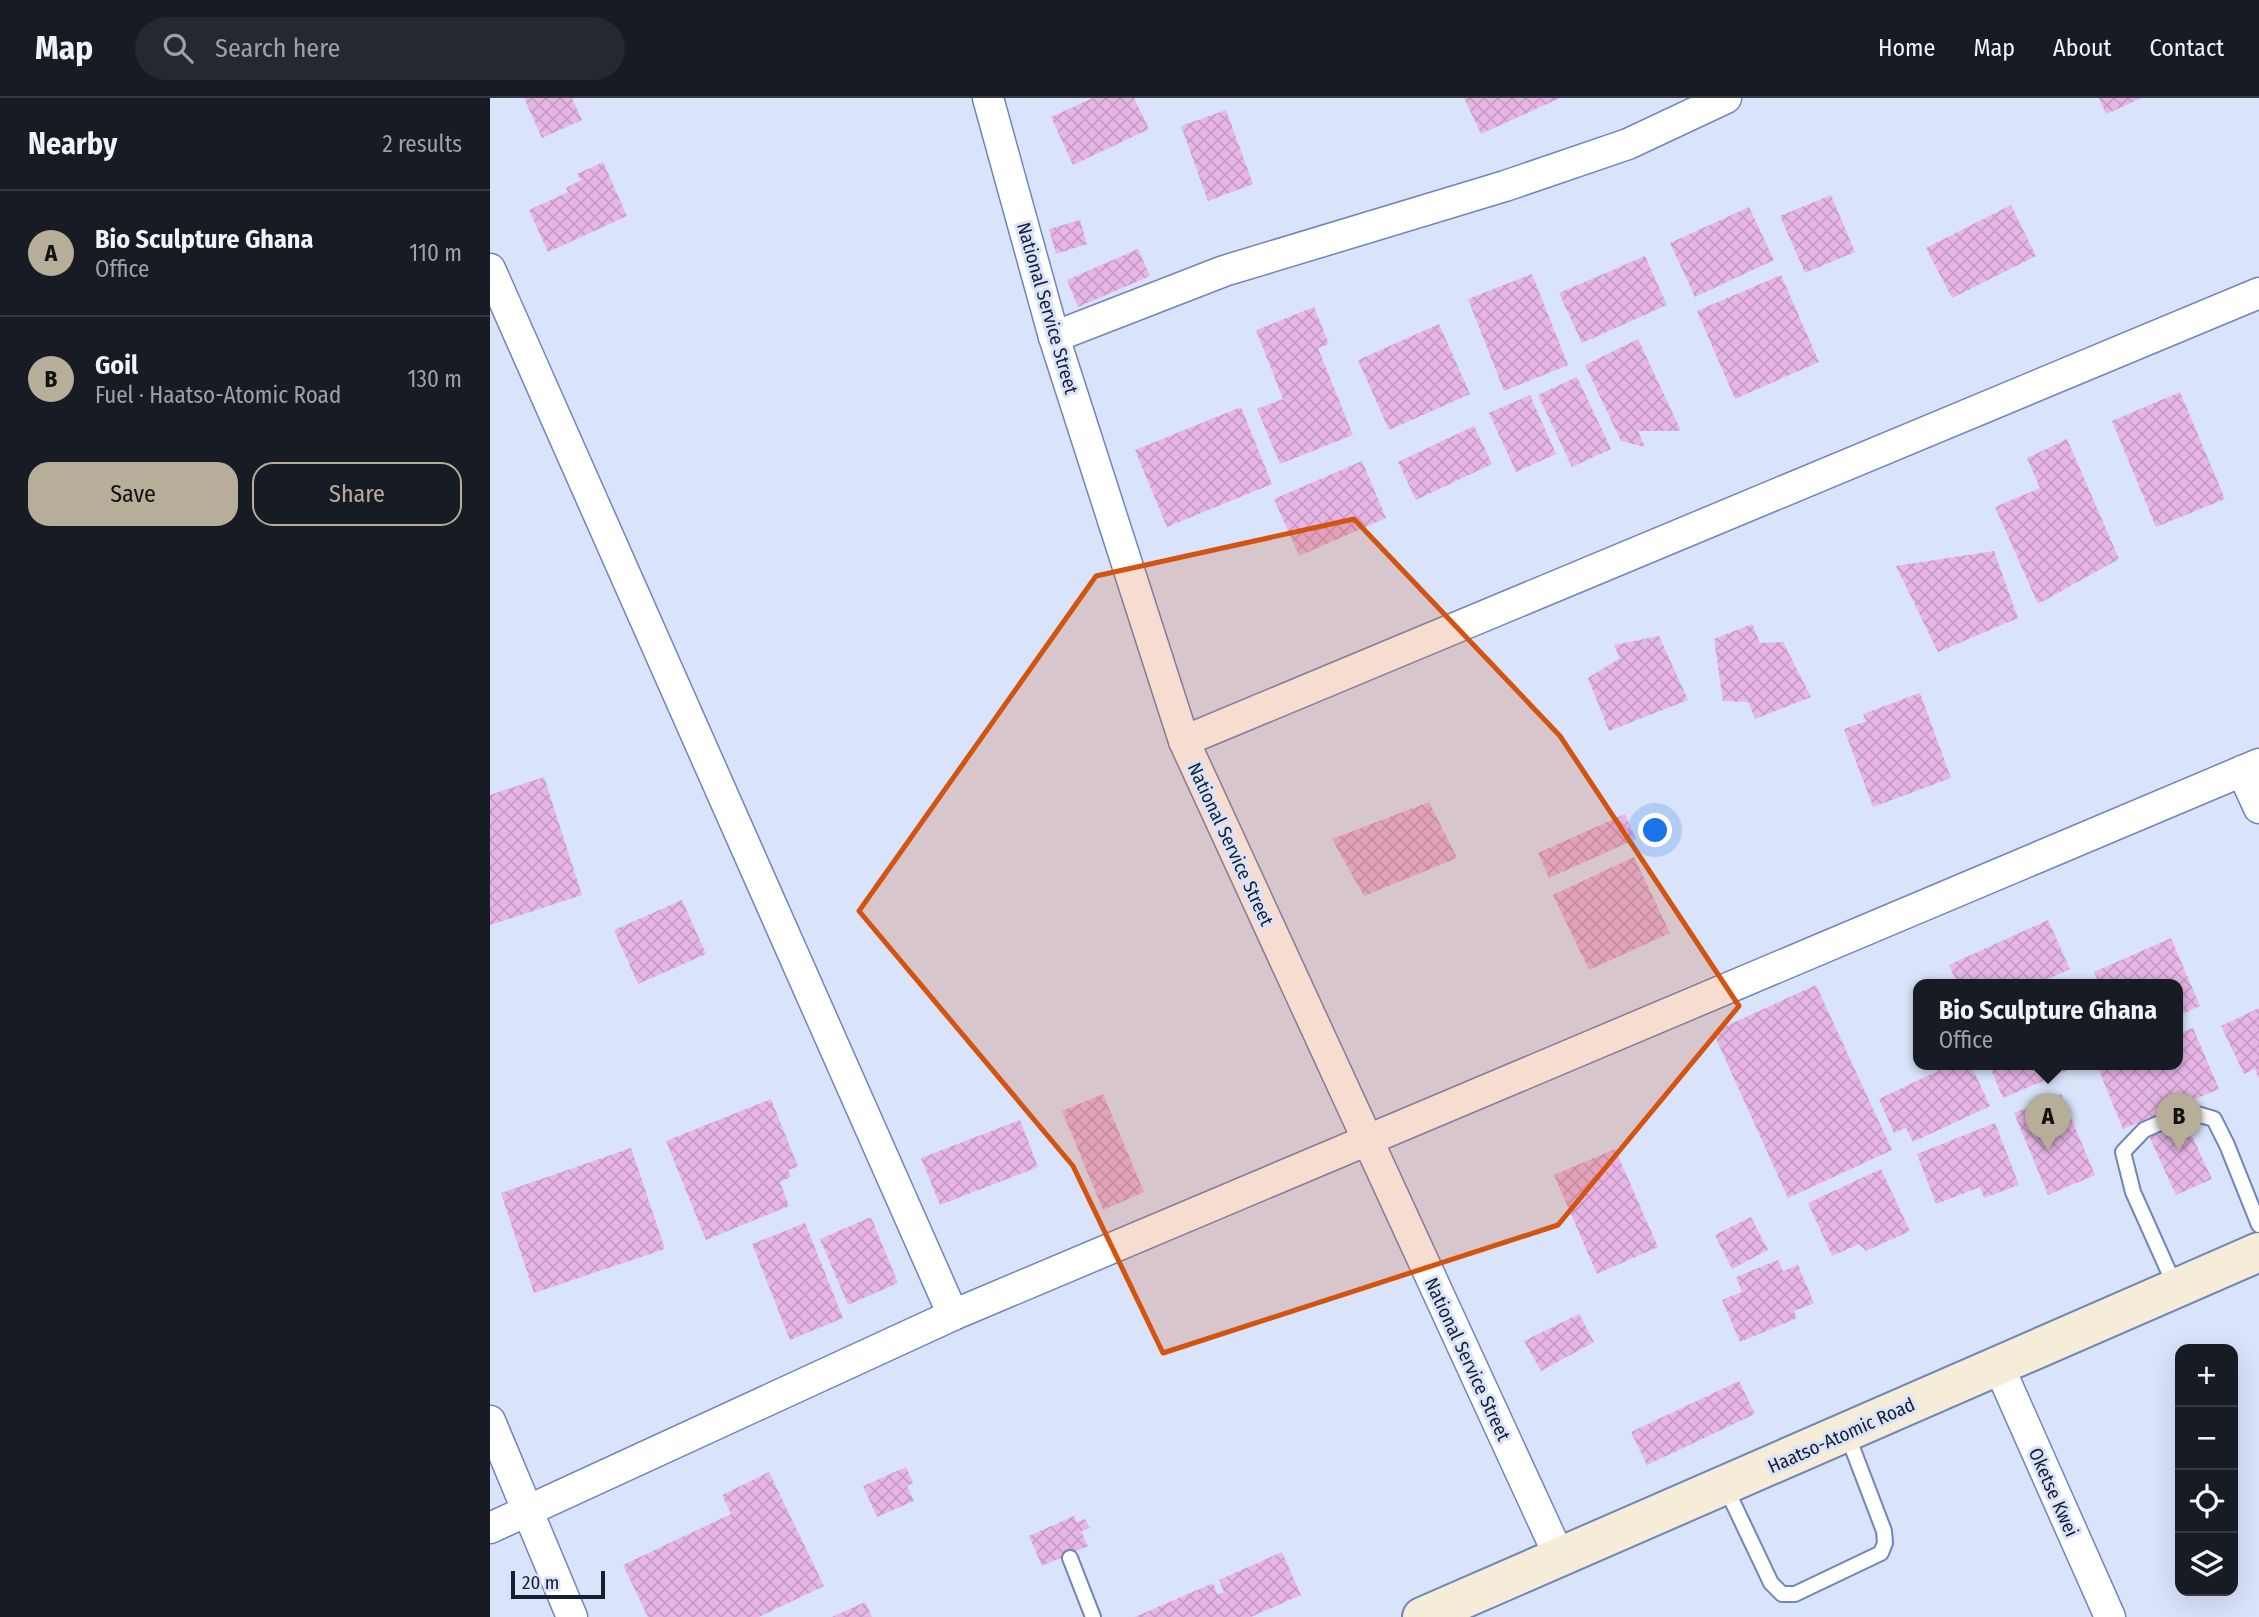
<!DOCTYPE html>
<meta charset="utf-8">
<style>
body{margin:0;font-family:"Fira Sans Condensed",sans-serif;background:#242831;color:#f1f3f6}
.controls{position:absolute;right:21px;bottom:21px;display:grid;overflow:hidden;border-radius:14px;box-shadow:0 7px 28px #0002}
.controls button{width:63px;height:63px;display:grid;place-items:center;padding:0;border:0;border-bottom:2px solid #363941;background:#171b24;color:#f1f3f6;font:35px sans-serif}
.scale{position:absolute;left:21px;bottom:18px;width:94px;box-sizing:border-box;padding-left:7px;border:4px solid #161e33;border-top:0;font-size:19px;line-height:24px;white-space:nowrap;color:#161e33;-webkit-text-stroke:5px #d9e3fa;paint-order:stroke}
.you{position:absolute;left:1166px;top:733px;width:24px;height:24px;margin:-18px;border:5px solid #fff;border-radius:50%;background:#1a73e8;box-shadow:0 0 0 10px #1a73e833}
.badge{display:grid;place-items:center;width:46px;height:46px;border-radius:50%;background:#b6ae99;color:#111;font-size:23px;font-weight:700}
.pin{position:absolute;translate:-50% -58px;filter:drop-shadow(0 2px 4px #0008)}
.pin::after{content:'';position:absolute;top:37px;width:24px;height:21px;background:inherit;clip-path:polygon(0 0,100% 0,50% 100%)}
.popup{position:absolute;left:1423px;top:881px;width:270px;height:91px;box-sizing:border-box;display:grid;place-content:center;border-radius:14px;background:#171b24;filter:drop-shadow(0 2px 5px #0005);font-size:23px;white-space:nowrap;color:#9ea1a6}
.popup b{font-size:26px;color:#f1f3f6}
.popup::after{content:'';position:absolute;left:50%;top:100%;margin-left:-14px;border:14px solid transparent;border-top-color:#171b24}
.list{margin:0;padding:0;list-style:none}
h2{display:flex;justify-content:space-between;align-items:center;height:91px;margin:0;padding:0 28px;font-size:30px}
h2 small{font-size:23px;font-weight:400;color:#9ea1a6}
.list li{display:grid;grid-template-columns:46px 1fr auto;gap:21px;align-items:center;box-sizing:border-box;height:126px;padding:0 28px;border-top:2px solid #363941}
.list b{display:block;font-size:26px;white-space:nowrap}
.list p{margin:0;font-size:23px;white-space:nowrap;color:#9ea1a6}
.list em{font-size:23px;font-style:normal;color:#9ea1a6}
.actions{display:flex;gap:14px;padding:21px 28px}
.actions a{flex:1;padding:16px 0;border:2px solid #b6ae99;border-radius:21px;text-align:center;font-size:24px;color:#b6ae99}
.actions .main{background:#b6ae99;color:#111}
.icon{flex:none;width:38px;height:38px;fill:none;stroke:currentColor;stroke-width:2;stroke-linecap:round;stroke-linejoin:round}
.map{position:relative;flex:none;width:1769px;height:1519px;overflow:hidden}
header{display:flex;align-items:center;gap:42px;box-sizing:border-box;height:98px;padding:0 35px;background:#171b24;border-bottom:2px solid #363941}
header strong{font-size:33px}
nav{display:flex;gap:38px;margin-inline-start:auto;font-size:24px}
.search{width:490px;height:63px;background:#242831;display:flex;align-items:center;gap:18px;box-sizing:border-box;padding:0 24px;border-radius:38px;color:#9ea1a6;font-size:26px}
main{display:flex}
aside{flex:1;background:#171b24}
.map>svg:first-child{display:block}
</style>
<header>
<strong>Map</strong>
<div class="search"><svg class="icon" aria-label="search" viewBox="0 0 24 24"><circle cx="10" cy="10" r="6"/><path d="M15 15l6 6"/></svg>Search here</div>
<nav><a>Home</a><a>Map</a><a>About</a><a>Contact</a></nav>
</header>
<main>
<aside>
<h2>Nearby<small>2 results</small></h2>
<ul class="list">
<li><span class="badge">A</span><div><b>Bio Sculpture Ghana</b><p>Office</p></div><em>110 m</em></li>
<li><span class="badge">B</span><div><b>Goil</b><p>Fuel · Haatso-Atomic Road</p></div><em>130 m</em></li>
</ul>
<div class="actions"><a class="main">Save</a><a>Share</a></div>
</aside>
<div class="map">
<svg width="1769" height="1519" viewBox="0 0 1769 1519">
<defs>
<pattern id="building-cross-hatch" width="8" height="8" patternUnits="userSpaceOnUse" patternTransform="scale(1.75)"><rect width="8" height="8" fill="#e8b6e6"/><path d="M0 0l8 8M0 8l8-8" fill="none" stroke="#c69cc6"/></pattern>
</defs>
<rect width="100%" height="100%" fill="#d9e3fa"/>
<g fill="url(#building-cross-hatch)">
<path d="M34,0h48l10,22 -40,18z"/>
<path d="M603,0h41l15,31 -76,36 -22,-48z"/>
<path d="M974,0h96l-79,36z"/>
<path d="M1609,0h43l-36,16z"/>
<path d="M736,12l27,74 -45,17 -27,-75z"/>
<path d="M113,64l24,54 -79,36 -19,-42 39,-18 -2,-4 15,-8 -4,-6z"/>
<path d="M1341,97l24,57 -50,21 -25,-57z"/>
<path d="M1521,107l25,51 -84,42 -26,-50z"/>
<path d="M1259,109l25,53 -79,37 -25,-54z"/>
<path d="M590,122l7,24 -31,10 -7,-25z"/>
<path d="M648,151l12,27 -72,31 -11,-27z"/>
<path d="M1155,158l22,49 -85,38 -23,-50z"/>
<path d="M1042,176l36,91 -64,26 -36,-92z"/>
<path d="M1291,177l38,87 -84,37 -38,-88z"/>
<path d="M824,209l15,37 -11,4 35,87 -73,29 -23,-55 26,-10 -27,-69z"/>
<path d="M949,226l31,70 -81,36 -31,-70z"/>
<path d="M1148,241l43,92h-43l7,16 -24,-6 -36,-76z"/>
<path d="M1087,279l34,72 -39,18 -34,-72z"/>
<path d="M1690,294l45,107 -69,28 -44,-106z"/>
<path d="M1040,297l26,59 -40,18 -27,-59z"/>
<path d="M751,309l31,77 -105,43 -32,-77z"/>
<path d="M984,328l18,38 -76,36 -18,-38z"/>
<path d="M1577,341l52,120 -81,45 -43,-97 45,-19 -13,-30z"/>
<path d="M872,363l24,57 -87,38 -25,-57z"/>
<path d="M1504,453l24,67 -80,34 -42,-86z"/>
<path d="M1262,526l8,19 23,-1 28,55 -56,22 -7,-17 -25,-1 -9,-62z"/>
<path d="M1169,538l29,64 -79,31 -21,-53 32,-20 -6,-13z"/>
<path d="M1430,595l31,85 -78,29 -29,-78 22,-8 -3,-7z"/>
<path d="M54,679l38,118 -92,30v-130z"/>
<path d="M939,704l28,56 -93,38 -32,-57z"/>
<path d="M1135,716l11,25 -87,39 -11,-25z"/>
<path d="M1144,759l36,76 -81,37 -36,-75z"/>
<path d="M192,802l24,54 -68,30 -24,-54z"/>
<path d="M1558,822l22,49 -35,16h-77l-9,-20z"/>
<path d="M1681,840l29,68 -22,10v-31h-78l-6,-13z"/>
<path d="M1326,887l76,165 -104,48 -75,-166z"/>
<path d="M1769,910v71l-4,-10 -11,5 -23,-48z"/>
<path d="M1703,930l26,61 -96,40 -25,-61 7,-3h73v-31z"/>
<path d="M1460,967h21l19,41 -77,36 -7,-14 -12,5 -15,-34z"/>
<path d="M1499,967h91l-77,33z"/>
<path d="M613,996l41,98 -41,18 -41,-99z"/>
<path d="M1571,996l34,81 -47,20 -34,-82z"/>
<path d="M281,1001l27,68 -10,3 3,7 -11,5 9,24 -83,34 -40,-99z"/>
<path d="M1694,1021l28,60 -36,16 -27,-59z"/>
<path d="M530,1022l18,47 -98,38 -19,-47z"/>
<path d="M1505,1025l24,62 -35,13 -4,-11 -44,17 -19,-50z"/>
<path d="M141,1050l34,101 -131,44 -33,-100z"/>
<path d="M1125,1051l43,98 -61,27 -43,-99z"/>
<path d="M1391,1071l29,62 -44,20 -7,-7 -27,12 -24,-53z"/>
<path d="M381,1119l27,66 -50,22 -28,-66z"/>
<path d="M1261,1119l17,33 -36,19 -17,-34z"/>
<path d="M315,1125l38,95 -53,22 -38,-96z"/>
<path d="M1288,1162l5,11 15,-6 16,38 -20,8 3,7 -57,24 -18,-42 20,-8 -6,-15z"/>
<path d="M1089,1216l15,28 -53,29 -17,-30z"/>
<path d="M1249,1283l16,33 -108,51 -16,-33z"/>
<path d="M416,1369l7,16 -6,3 7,15 -37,16 -14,-31z"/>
<path d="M279,1374l55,114 -65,31h-111l-25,-52 108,-51 -9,-19z"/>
<path d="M584,1418l3,6 8,-3 5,9 -9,3 7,15 -46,20 -13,-30z"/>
<path d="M792,1454l19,43 -50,22h-116l78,-34 5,12 6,-3 -5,-12z"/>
<path d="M375,1504l7,15h-40z"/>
</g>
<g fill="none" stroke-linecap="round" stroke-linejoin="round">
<g stroke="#7085bb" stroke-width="18">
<g id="lane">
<path d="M1686,1190l-43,-96 -10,-40 21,-22 43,-19 27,8 13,26 32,80"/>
<path d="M1235,1388l46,97 11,11h13l86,-41 4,-10 -1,-12 -37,-97"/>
<path d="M580,1460l23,59"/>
</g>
</g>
<g stroke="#7085bb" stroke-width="33">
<g id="street">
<path d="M498,0l66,239 130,404 376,817"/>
<path d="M0,171l463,1046"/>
<path d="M564,239l170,-66 281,-85 123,-42 98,-46"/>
<path d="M694,643l1075,-448"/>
<path d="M1752,673l17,37"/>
<path d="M1509,1269l111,250"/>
<path d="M0,1323l82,196"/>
<path d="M0,1430l463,-213 1306,-551"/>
</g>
</g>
<g stroke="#7085bb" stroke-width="42">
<path id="secondary" d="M932,1519l837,-365"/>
</g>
<use href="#lane" stroke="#fff" stroke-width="14"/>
<use href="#street" stroke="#fff" stroke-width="30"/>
<use href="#secondary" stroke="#f6edd8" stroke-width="38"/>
</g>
<path fill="#d35310" fill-opacity="0.2" stroke="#d35310" stroke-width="5" stroke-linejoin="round" d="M864,421l206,217 179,270 -181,219 -395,128 -90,-187 -214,-255 237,-335z"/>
<g text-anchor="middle" stroke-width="6" stroke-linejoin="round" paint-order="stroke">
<g font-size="19" fill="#161e33" stroke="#d9e3fa">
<text transform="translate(558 210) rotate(74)" y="7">National Service Street</text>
<text transform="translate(741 746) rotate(65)" y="7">National Service Street</text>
<text transform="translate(978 1261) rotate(65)" y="7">National Service Street</text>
<text transform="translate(1351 1337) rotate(-24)" y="7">Haatso-Atomic Road</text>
<text transform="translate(1564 1394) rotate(66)" y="7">Oketse Kwei</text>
</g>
</g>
</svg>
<div class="controls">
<button>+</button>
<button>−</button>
<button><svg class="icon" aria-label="locate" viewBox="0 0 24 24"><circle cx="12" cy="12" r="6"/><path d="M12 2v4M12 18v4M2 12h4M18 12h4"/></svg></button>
<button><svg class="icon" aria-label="layers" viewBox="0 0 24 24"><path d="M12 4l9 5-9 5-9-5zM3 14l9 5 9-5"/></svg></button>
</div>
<div class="scale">20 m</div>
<div class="you"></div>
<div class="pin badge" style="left:1558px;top:1053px">A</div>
<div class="popup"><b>Bio Sculpture Ghana</b>Office</div>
<div class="pin badge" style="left:1689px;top:1053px">B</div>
</div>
</main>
